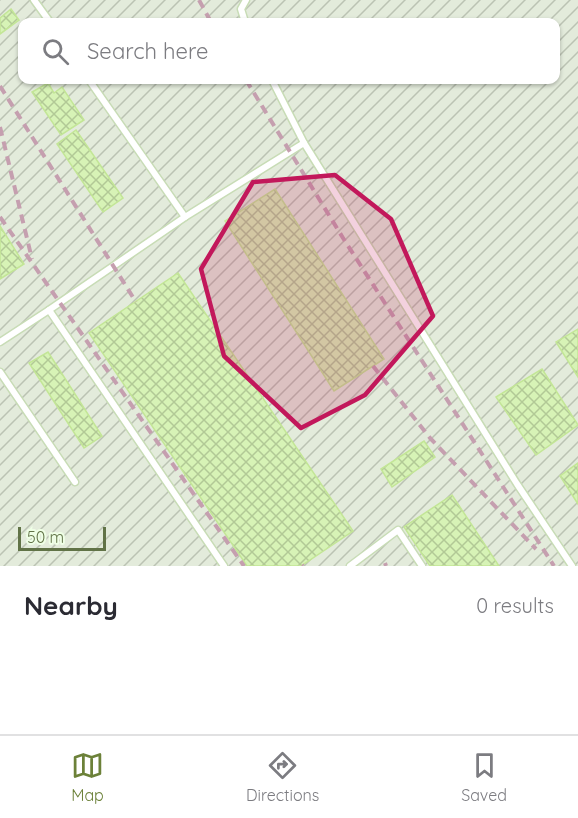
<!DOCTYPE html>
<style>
body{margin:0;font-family:Quicksand,sans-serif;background:#f7f7f7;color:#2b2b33}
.scale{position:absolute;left:18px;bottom:15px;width:88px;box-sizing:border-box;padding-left:6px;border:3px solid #617347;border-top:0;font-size:16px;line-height:21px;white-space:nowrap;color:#617347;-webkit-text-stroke:4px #efffe6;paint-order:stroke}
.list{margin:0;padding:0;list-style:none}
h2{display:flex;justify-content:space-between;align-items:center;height:78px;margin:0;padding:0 24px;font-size:26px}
h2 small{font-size:20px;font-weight:400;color:#7c7c81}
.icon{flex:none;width:33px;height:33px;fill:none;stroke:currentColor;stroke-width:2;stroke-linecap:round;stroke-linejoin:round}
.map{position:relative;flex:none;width:578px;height:566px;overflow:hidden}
.search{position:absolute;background:#fff;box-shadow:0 2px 4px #0004;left:18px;right:18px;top:18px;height:66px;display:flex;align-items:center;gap:15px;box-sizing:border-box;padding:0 21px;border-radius:12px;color:#7c7c81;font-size:22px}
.sheet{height:168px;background:#fff}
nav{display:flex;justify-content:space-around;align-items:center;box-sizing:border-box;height:84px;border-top:2px solid #e1e1e2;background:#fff;font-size:16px;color:#7c7c81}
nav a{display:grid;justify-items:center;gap:3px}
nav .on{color:#6c8139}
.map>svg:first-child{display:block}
</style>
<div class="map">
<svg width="578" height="566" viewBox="0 0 578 566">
<defs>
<pattern id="industrial-furrows" width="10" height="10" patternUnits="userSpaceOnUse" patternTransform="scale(1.5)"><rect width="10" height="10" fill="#e3ebdb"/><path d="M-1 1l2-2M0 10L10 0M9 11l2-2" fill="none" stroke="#bbc3b3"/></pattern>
<pattern id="building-cross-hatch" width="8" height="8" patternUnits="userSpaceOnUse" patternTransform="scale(1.5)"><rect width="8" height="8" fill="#d7f3b6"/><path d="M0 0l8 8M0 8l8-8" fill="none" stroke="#b2c996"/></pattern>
</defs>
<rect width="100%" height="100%" fill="#e9fddf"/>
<path fill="url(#industrial-furrows)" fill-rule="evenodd" d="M0,0h578v566h-578zM22,22h534v58h-534z"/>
<g fill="url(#building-cross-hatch)" stroke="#c3e696" stroke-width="1.5">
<path d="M11,9l8,11 -19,14v-16z"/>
<path d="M48,83l6,10 8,-6 22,33 -23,15 -29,-43z"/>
<path d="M76,130l47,68 -20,14 -46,-68z"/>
<path d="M275,189l109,170 -50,32 -109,-170z"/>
<path d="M0,226l24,38 -24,15z"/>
<path d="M178,273l175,258 -52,35h-54l-158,-233z"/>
<path d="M578,329v48l-22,-35z"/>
<path d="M48,352l54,84 -18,12 -55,-85z"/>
<path d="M542,369l36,56 -42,30 -40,-58z"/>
<path d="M424,441l11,16 -43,30 -11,-18z"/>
<path d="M578,463v41l-18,-28z"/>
<path d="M452,495l47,71h-69l-26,-39z"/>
</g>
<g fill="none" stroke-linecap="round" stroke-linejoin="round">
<g stroke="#c8dcb6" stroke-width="9">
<g id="service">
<path d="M34,0l16,22"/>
<path d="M245,22l-4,-13 5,-9"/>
<path d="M272,80l32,63 213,341 55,82"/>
<path d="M185,217l119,-74"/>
<path d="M49,310l136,-93 -96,-137"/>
<path d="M0,342l49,-32 175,256"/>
<path d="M0,372l75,110"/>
<path d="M350,566l48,-36 24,36"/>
</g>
</g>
<use href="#service" stroke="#fff" stroke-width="6"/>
<g stroke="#c59faf" stroke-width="4" stroke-dasharray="9 6" stroke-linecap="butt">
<path d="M199,0l12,22"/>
<path d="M246,80l97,158 211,328"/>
<path d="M0,86l136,216"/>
<path d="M0,127l32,132"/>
<path d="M0,217l244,349"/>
<path d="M373,366l57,72 106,111"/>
<path d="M385,563l1,3"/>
<path d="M302,565l1,1"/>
</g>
</g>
<path fill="#c2185b" fill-opacity="0.2" stroke="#c2185b" stroke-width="4.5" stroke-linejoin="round" d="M335,175l56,44 42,97 -68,79 -64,33 -77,-72 -23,-87 52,-87z"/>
</svg>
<div class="scale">50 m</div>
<div class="search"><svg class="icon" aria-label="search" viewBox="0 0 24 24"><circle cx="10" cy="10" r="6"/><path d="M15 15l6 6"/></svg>Search here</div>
</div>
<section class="sheet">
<h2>Nearby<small>0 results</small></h2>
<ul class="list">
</ul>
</section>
<nav>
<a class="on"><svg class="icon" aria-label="map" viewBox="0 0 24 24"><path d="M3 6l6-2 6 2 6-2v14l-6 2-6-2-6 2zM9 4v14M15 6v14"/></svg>Map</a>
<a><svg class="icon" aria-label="directions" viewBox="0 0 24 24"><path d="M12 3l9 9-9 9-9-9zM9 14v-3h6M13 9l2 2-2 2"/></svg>Directions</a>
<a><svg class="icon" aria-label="saved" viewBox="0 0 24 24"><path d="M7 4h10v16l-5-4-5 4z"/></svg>Saved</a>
</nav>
